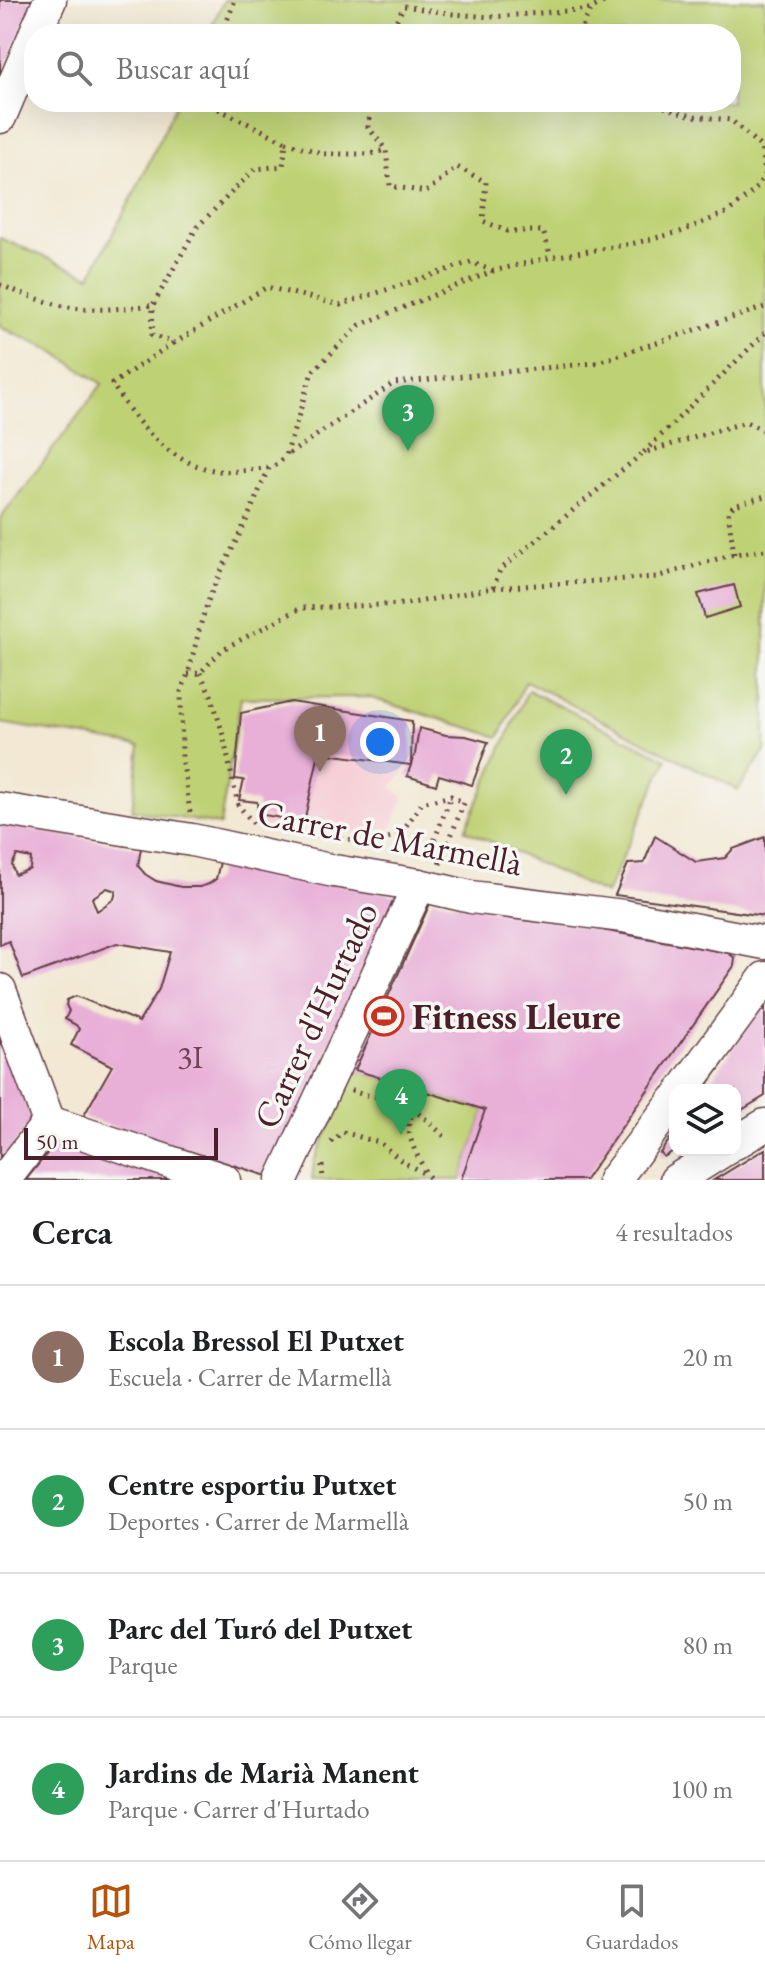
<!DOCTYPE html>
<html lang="es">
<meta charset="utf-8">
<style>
body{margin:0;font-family:"EB Garamond",serif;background:#f6f6f6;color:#202124}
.controls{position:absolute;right:24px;bottom:24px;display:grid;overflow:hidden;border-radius:16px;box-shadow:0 8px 32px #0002}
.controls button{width:72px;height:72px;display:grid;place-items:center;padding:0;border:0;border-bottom:2px solid #e0e0e0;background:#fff;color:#202124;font:40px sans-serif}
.scale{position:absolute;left:24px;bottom:20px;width:194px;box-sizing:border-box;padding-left:8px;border:4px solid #4a1f2b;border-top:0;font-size:22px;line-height:28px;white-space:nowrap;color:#4a1f2b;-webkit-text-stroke:6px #f6f6f2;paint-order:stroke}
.you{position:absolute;left:380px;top:742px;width:28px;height:28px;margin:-20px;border:6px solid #fff;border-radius:50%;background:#1a73e8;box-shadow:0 0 0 12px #1a73e833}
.badge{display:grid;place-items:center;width:52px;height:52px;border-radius:50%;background:#b45309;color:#fff;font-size:26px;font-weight:700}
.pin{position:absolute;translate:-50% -66px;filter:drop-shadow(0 2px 4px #0008)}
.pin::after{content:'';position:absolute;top:42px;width:28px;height:24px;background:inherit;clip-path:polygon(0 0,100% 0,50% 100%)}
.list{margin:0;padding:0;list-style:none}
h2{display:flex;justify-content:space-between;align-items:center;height:104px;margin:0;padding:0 32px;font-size:34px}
h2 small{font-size:26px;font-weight:400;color:#757577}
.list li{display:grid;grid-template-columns:52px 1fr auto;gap:24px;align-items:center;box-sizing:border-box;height:144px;padding:0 32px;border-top:2px solid #e0e0e0}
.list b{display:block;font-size:30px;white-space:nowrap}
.list p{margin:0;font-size:26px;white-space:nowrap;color:#757577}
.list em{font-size:26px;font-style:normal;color:#757577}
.icon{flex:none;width:44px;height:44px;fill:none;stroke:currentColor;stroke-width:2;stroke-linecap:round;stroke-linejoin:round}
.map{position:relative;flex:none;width:765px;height:1180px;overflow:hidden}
.search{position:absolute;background:#fff;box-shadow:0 8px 32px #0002;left:24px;right:24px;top:24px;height:88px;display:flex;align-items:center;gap:20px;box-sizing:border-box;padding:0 28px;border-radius:32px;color:#757577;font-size:30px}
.sheet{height:680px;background:#fff}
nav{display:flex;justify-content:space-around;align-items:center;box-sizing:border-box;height:112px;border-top:2px solid #e0e0e0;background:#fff;font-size:22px;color:#757577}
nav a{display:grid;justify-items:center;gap:4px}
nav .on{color:#b45309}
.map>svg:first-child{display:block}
</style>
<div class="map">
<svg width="765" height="1180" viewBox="0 0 765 1180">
<rect width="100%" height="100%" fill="#f6f6f2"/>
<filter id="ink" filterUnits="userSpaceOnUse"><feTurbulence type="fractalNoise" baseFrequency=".0125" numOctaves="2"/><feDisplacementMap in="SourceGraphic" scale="16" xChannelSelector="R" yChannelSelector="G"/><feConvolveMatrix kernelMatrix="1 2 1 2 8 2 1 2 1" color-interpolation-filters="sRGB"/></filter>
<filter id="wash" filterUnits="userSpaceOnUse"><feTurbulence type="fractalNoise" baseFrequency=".006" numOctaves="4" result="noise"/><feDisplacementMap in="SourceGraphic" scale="32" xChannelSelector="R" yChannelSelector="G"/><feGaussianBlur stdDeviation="1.8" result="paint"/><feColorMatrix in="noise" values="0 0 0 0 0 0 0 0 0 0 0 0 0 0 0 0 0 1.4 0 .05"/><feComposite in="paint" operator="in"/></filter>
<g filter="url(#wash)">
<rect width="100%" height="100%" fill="#f2e8d3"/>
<path fill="#f6cfd7" d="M291,702l121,19 -1,44 -20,21 12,11 -11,31 -47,5 -78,-6 -11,-5 2,-8 -1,-12 -13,-22 -9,-1 6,-66z"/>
<g fill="#bfd174" stroke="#847850" stroke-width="2">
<path d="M224,0h541v751l-27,39 -212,-109 -27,56 -131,-40 -127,1 -21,127 -88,-15 8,-64 -140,-23v-204l102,-135 -49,-33 -53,-24v-89l90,38 46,-86 41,-88h554v-68h-523z"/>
<path d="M528,690l139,69 -61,135 -141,-64z"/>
<path d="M355,1070l130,40 -24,70h-149l2,-19z"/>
</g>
<g id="blocks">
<g fill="#e8afd7" fill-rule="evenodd">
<path d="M0,0h33l-33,80z"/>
<path d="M734,585l6,22 -35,11 -7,-24z"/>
<path d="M291,702l121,19 -1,43 4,-10 4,-26 27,7 20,1 22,6 -16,43 -33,-10 -3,10 -29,-9 4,-11 -92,-12 -15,69 -46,-8 -1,-12 -18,-2 5,-20 -9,-1 6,-66z"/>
<path d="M0,824l141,24 -3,18 7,8 11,7 25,6h19l9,-3 7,-5 4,-17 176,33 -126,282 -187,-60 29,-51 -41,-21 8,-16 -3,-4 -11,-6 4,-8 -3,-6 1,-5 9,-4 63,26 20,-33 11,-37 -53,-9 -94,35 -14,-37 -9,4zM17,855l14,3 -1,11 -15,6 -3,-10zM107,888l9,3 -2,8 -17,12 -5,-13z"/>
<path d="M655,836l41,26 29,-4 8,-9 32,-12v79l-150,-21 13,-31 16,-1z"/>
<path d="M432,899l296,54 7,5 -1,8 -149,214h-124l24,-70 -130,-40z"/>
<path d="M765,1004v92l-30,18v-24h-31z"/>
<path d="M0,1037l32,83 -32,43z"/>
<path d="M675,1132v18l-11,7 -4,-4z"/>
<path d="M57,1141l121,39h-152z"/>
<path d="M765,1149v31h-51z"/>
</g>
</g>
</g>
<g filter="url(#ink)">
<use href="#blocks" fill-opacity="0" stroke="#633d44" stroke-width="2"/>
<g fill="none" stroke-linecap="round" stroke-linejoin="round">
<g stroke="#633d44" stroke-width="35">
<g id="minor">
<path d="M35,34l15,-34"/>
<path d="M0,117l34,-80"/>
<path d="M0,809l192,31 142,31 85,14 52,12 152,19 142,27"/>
<path d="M0,990l49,132"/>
<path d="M683,1090l82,-112"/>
<path d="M49,1122l175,58"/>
<path d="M735,1143l30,-18"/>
<path d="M4,1180l45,-58"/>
<path d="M282,1180l137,-295"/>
<path d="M614,1180l61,-80"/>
<path d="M676,1180l48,-30"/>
</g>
</g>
<g stroke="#633d44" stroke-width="5" stroke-dasharray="2 6" stroke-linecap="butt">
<path d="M391,30l9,4"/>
<path d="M222,34l13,-34"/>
<path d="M389,34l15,-28 49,8 38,3 99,-8 18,-9"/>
<path d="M579,34l11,-24"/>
<path d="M204,102l82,40 -3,24 -28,3 -58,58 -44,78 -1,30 22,8 93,-56 73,18 131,-43 22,9"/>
<path d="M372,102l-4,25 18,23 4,36 36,6 31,-25 29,15 -3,39 24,10h36l8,26"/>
<path d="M649,102l43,14 39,4 30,27 4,28 -12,17 -25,20 -48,20 -49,12 -79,13 -59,14 -133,54 -48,47 -26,84 108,-73 201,-20 170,-56"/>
<path d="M286,142l38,12h46l16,-4"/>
<path d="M0,285c27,10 55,22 84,24 23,1 46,-1 69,-4"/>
<path d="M765,333l-122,120 103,-31 19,9"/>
<path d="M173,343l-61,41c25,40 56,80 107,87 15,2 33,-2 49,-3"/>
<path d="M734,554l-6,-42 6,-7 31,-9"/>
<path d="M493,588l7,-18 143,-117"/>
<path d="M200,673l11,22 11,36 16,74 16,19"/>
<path d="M188,674l12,-1 23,-24 78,-41 106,-4 86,-16 163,-11 78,-23 31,-4"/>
<path d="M190,812l-8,-55 -1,-65 7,-18 14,-55 11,-31 34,-69 22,-51 9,-4 8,-8"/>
<path d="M317,835l49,7 33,-6 23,-33 29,-7 13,7 -24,61"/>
<path d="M440,863l-6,-22 17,-45"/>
<path d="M351,1090c11,6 21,5 32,8 30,8 40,18 61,38"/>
<path d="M416,1110c-18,17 3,47 11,65l5,5"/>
<path d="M331,1142l12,-10 37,11 23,19 24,13"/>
<path d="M322,1165l1,15"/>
</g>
<use href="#minor" stroke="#fff" stroke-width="32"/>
</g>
</g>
<defs>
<g id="stadium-ring" transform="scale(2)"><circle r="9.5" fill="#f6f6f2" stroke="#c8321e" stroke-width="1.5"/><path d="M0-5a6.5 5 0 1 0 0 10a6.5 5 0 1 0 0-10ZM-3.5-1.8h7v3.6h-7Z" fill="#c8321e"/></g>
</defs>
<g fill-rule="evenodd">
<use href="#stadium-ring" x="384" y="1016"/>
</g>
<g text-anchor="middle" stroke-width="7" stroke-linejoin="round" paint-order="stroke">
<g font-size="32" fill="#724356">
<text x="190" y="1068">3I</text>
</g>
<g font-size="36" fill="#4a1f2b" stroke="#f6f6f2">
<text transform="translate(390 837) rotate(11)" y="13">Carrer de Marmellà</text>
<text transform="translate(315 1015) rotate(-65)" y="13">Carrer d'Hurtado</text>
</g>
<g font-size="36" font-weight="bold" fill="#4a1f2b" stroke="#f6f6f2" text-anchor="start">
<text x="412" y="1029">Fitness Lleure</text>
</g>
</g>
</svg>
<div class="controls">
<button><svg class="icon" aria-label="layers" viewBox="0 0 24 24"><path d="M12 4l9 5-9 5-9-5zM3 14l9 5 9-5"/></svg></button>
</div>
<div class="scale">50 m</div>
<div class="you"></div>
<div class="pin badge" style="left:320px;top:772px;background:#8d6e63">1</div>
<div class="pin badge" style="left:566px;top:795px;background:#2e9e5b">2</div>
<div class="pin badge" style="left:408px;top:451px;background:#2e9e5b">3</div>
<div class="pin badge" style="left:401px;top:1135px;background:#2e9e5b">4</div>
<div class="search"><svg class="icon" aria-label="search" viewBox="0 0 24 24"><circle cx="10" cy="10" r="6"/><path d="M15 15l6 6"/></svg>Buscar aquí</div>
</div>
<section class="sheet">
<h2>Cerca<small>4 resultados</small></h2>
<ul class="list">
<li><span class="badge" style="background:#8d6e63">1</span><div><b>Escola Bressol El Putxet</b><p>Escuela · Carrer de Marmellà</p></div><em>20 m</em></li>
<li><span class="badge" style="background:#2e9e5b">2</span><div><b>Centre esportiu Putxet</b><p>Deportes · Carrer de Marmellà</p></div><em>50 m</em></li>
<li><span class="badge" style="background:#2e9e5b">3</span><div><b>Parc del Turó del Putxet</b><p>Parque</p></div><em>80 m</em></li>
<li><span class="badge" style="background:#2e9e5b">4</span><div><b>Jardins de Marià Manent</b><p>Parque · Carrer d'Hurtado</p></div><em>100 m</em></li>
</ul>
</section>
<nav>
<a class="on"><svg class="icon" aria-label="map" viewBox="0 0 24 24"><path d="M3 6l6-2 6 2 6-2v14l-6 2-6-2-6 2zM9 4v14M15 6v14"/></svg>Mapa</a>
<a><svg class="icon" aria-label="directions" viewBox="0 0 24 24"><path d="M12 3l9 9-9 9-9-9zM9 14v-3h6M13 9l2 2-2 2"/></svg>Cómo llegar</a>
<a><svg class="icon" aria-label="saved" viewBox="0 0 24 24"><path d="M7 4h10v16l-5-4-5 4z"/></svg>Guardados</a>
</nav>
